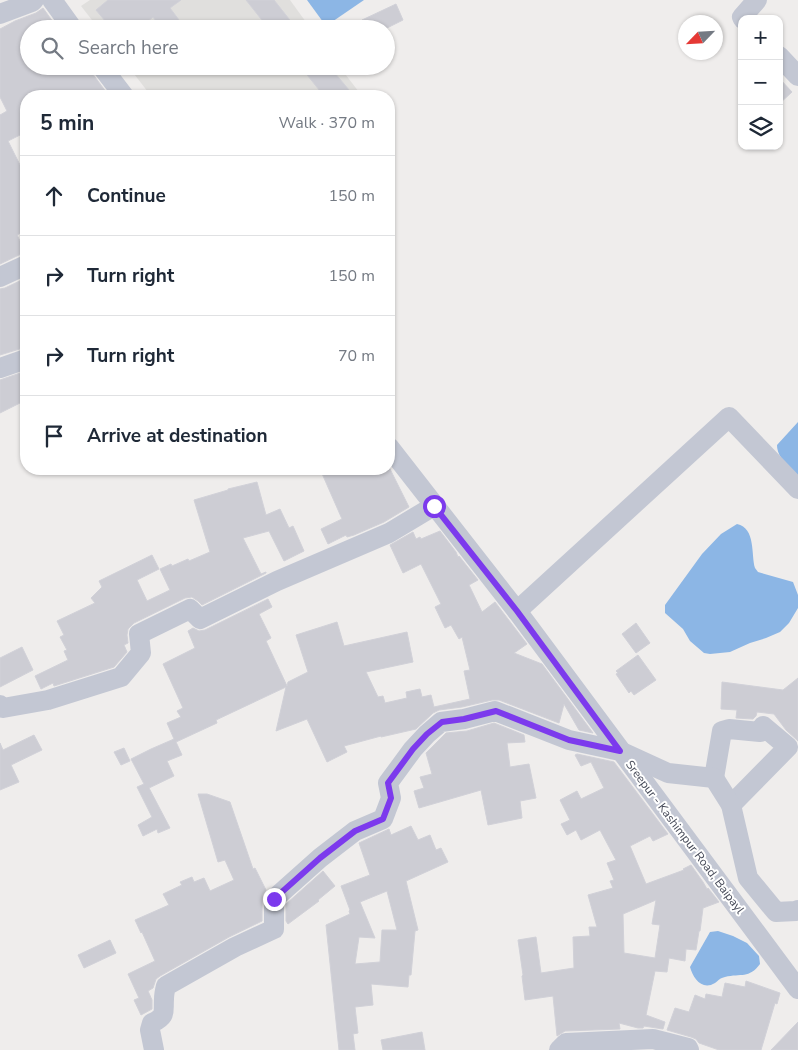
<!DOCTYPE html>
<meta charset="utf-8">
<style>
body{margin:0;font-family:"Nunito Sans",sans-serif;background:#f2f2f3;color:#1f2937}
.controls{position:absolute;right:15px;top:15px;display:grid;overflow:hidden;border-radius:10px;box-shadow:0 1px 4px #0004}
.controls button{width:45px;height:45px;display:grid;place-items:center;padding:0;border:0;border-bottom:1px solid #e0e1e3;background:#fff;color:#1f2937;font:25px sans-serif}
.compass{position:absolute;left:678px;top:15px;width:45px;height:45px;border-radius:50%;background:#fff;box-shadow:0 1px 4px #0004;rotate:245deg}
.stop{position:absolute;width:15px;height:15px;margin:-11px;border:4px solid #7c3aed;border-radius:50%;background:#fff}
.stop.end{background:#7c3aed;border-color:#fff;box-shadow:0 1px 5px #0008}
.list{margin:0;padding:0;list-style:none}
h2{display:flex;justify-content:space-between;align-items:center;height:65px;margin:0;padding:0 20px;font-size:21px}
h2 small{font-size:16px;font-weight:400;color:#747a83}
.list li{display:grid;grid-template-columns:32px 1fr auto;gap:15px;align-items:center;box-sizing:border-box;height:80px;padding:0 20px;border-top:1px solid #e0e1e3}
.list b{display:block;font-size:19px;white-space:nowrap}
.list em{font-size:16px;font-style:normal;color:#747a83}
.icon{flex:none;width:28px;height:28px;fill:none;stroke:currentColor;stroke-width:2;stroke-linecap:round;stroke-linejoin:round}
.map{position:relative;flex:none;width:798px;height:1050px;overflow:hidden}
.search{position:absolute;background:#fff;box-shadow:0 1px 4px #0004;left:20px;top:20px;width:375px;height:55px;display:flex;align-items:center;gap:12px;box-sizing:border-box;padding:0 18px;border-radius:28px;color:#747a83;font-size:19px}
.panel{position:absolute;background:#fff;box-shadow:0 1px 4px #0004;left:20px;top:90px;width:375px;height:385px;border-radius:20px}
.map>svg:first-child{display:block}
</style>
<div class="map">
<svg width="798" height="1050" viewBox="0 0 798 1050">
<rect width="100%" height="100%" fill="#efedec"/>
<g fill="#e0dfdd">
<path d="M90,0h200l21,29h-212l-18,-23z"/>
<path d="M128,66h211l23,30h-211z"/>
</g>
<g fill="#8cb6e5">
<path d="M307,0h57l-38,26z"/>
<path d="M798,422v55c-8,-9 -21,-19 -21,-32z"/>
<path d="M737,524c19,4 14,31 18,44l3,4 35,10 5,13v13l-9,15 -9,9 -14,6 -16,5 -20,9 -20,2 -6,-1 -14,-12 -7,-12 -18,-16v-8l37,-51 19,-20z"/>
<path d="M718,931l15,5 14,7 12,13 1,8c-11,15 -19,9 -35,13 -5,1 -6,3 -10,6 -13,8 -22,-5 -25,-16l20,-35z"/>
</g>
<g fill="#cdcdd4" stroke="#d1d1d8" fill-rule="evenodd">
<path d="M108,0h73l-11,8 12,16 -6,5h-14l-9,-12 -15,12h-23l-6,-9 -3,2 -10,-12z"/>
<path d="M246,0h28l23,29h-28z"/>
<path d="M396,4l7,16 -18,9h-19l-4,-9z"/>
<path d="M43,8l15,21h-29v37h16l4,8 16,-8h24l3,7 17,23h-83v32l-4,2 2,3 -16,8 15,30 3,-2v61l-9,5 9,18 -5,1 -21,10v-149l7,-4 -7,-14v-68l15,-8 21,-8z"/>
<path d="M300,66h29l25,30h-30z"/>
<path d="M779,78l13,14 -13,12z"/>
<path d="M26,278v69l-26,8v-66l5,-1z"/>
<path d="M26,371v29l-26,13v-33z"/>
<path d="M320,469h70l19,38 -25,15 -30,13 -7,2 -1,-2 -18,9 -7,-15 21,-10z"/>
<path d="M257,482l9,33 14,-6 9,19 4,-2 11,25 -20,10 -15,-30 -26,7 18,36 5,-2v1l-64,32 -4,-4 -6,-4 -7,1 -51,25 -6,6 -1,6 1,8 -4,2 3,7 -13,15 -60,19 -1,-3 -12,6 -6,-13 33,-16 -4,-9 3,-1 -7,-13 4,-2 -7,-14 38,-18 -4,-5 11,-11 -3,-6 53,-26 7,14 -22,11 10,21 23,-11 -10,-21 11,-5 1,2 16,-7 1,2 21,-9 -16,-52 34,-10v-1z"/>
<path d="M440,531l16,21 2,5 1,-1 19,24 -9,5 13,27 13,-10 32,42 -13,9 28,11 51,69 -14,-3 -15,-26 -5,19 -60,-23h-7l-30,7 -23,3 -6,3 -17,16 -35,8v-1l-37,10 3,6 -20,10 -20,-43 -31,12 10,-44 -70,33 1,3 -41,19 6,13 -15,6 7,15 -25,12 21,40 -12,5 -1,-4 -14,7 -5,-11 14,-8 -15,-30 7,-3 -13,-25 20,-10 23,-10 -7,-16 14,-6 -4,-6 6,-3 -20,-44 32,-16 -7,-17 5,-3 6,3 6,-1 63,-31 4,8 -13,7 12,24 -5,3 21,45 1,-4 20,-10 -12,-37 41,-13 7,24 63,-14 6,30 -47,10 12,25 5,-1 2,7 22,-5 -1,-6 14,-3 2,8 9,-2 3,12 36,-8 -6,-28 6,-1 -8,-33 -3,2 -8,-14 -6,3 -10,-21 6,-3 -20,-40 -18,9 -13,-28 23,-13 3,7 4,-2 1,2z"/>
<path d="M636,623l14,20 -14,10 -14,-19z"/>
<path d="M22,647l11,23 -33,17v-29z"/>
<path d="M638,655l18,25 -22,15 -3,-4 -2,2 -13,-19 2,-1 -2,-2z"/>
<path d="M798,678v63l-12,-11 -12,-16 -17,-2 -1,4 -3,3 -17,-1 1,-8 -16,-1 1,-27 61,8z"/>
<path d="M494,723l30,12 1,7 -18,1 3,24 19,-3 7,34 -16,3 2,17 -34,7 -7,-35 -62,18 -5,-17 10,-3 -4,-11 12,-3 -6,-21 20,-20 21,-2z"/>
<path d="M34,735l8,15 -31,15 8,17 -19,8v-47l3,7z"/>
<path d="M124,748l6,13 -9,4 -7,-13z"/>
<path d="M577,754l37,8 54,72 -15,7 -3,-5 -20,10 16,38 38,-14 -1,-1 8,-4 12,17 4,7 1,-1 11,14 -16,6 -3,23h-1l-3,19 -10,-1 -1,12 -16,-3 -2,14 -12,-1 -9,44 19,7 -2,7 -19,-3 -1,2h-5l-19,-5 1,6 -55,2 -8,5 -4,-40 -28,4 -3,-24 1,-1 -5,-35 18,-3 5,36 33,-5 -1,-31 17,-1 -1,-9h8l-9,-32 25,-7 -3,-7 4,-1 -7,-17 9,-3 -16,-30 -19,10 -5,-10 -9,5 -6,-11 9,-4 -10,-20 17,-9 4,8 23,-11 -13,-26 -10,4 -6,-11zM656,900l-4,24 8,1 -5,33 -31,-5 -1,-39z"/>
<path d="M198,794h9l23,8 23,67 2,-1 11,22 -3,4 -1,5v22l-33,16 -69,39 -4,3 -3,9 -5,3 4,9v9l-11,6 -7,-15 5,-2 -11,-24 27,-13 -13,-29 -1,1 -6,-13 34,-15 -6,-11 19,-9 -2,-3 12,-5 2,5 10,-4 6,13 24,-11 -9,-20 -7,2z"/>
<path d="M411,826l7,14 12,-5 6,15 5,-2 7,14 -42,19 12,49 -3,1 -4,44h-2l-1,12 -37,-3 2,21 -18,2 3,26 -5,1 2,16h-16l-13,-125 24,-11 -1,-3 1,-1 -9,-24 29,-11 -11,-32 30,-14 2,6zM387,891l10,39h-15l-2,32 -25,2 4,-27 16,1 -15,-36z"/>
<path d="M323,871l12,15 -17,14 1,1 -31,23 -2,-3v-17z"/>
<path d="M110,940l6,13 -32,15 -6,-13z"/>
<path d="M746,981l34,12 -3,11 -2,-1 -14,47h-42l-20,-7 -3,-4 -5,-2 -24,-7 8,-22 14,4 6,-17 10,4 1,-5 16,3 3,-14 20,4z"/>
<path d="M798,1022v28h-27z"/>
<path d="M422,1032l3,18h-42l-2,-10z"/>
</g>
<g fill="none" stroke-linecap="round" stroke-linejoin="round">
<g stroke="#c3c7d3" stroke-width="20">
<path d="M52,0l21,29"/>
<path d="M0,14l32,-12 2,-2"/>
<path d="M743,19l-1,-2 15,-17"/>
<path d="M779,56l19,20"/>
<path d="M101,66l23,30"/>
<path d="M0,277l26,-12"/>
<path d="M0,368l26,-9"/>
<path d="M389,447l128,164 281,378"/>
<path d="M517,611l212,-194 69,72"/>
<path d="M0,705l3,3 45,-8 73,-23 20,-24 -2,-19 51,-25 10,10 77,-38 112,-48 45,-27"/>
<path d="M714,778l8,-47 7,-2 31,3 3,-6 25,21 -57,58"/>
<path d="M154,1050l-4,-20 2,-7c15,-7 11,-11 12,-24 0,-5 1,-9 2,-13l69,-39 39,-18v-30l46,-41 35,-27 28,-12 8,-21 -3,-15 25,-34 14,-15 14,-12 23,-3 31,-8 74,29 51,11 48,22 46,5 17,27 17,73 28,34 20,-1 2,-1"/>
<path d="M559,1050l7,-7 87,-4 35,9 1,2"/>
</g>
</g>
<g fill="none" stroke-linecap="round" stroke-linejoin="round">
<path stroke="#7c3aed" stroke-width="6" d="M274,899l46,-41 35,-27 28,-12 8,-21 -3,-15 25,-34 14,-15 15,-12 22,-3 32,-8 73,29 51,11 -103,-140 -83,-105"/>
</g>
<g text-anchor="middle" stroke-width="4" stroke-linejoin="round" paint-order="stroke">
<g font-size="12" fill="#464a58" stroke="#fff">
<text transform="translate(685 837) rotate(53)" y="4">Sreepur - Kashimpur Road, Baipayl</text>
</g>
</g>
</svg>
<div class="controls">
<button>+</button>
<button>−</button>
<button><svg class="icon" aria-label="layers" viewBox="0 0 24 24"><path d="M12 4l9 5-9 5-9-5zM3 14l9 5 9-5"/></svg></button>
</div>
<svg class="compass" viewBox="-18 -18 36 36"><path d="M0-13l5 13h-10z" fill="#e53935"/><path d="M0 13l5-13h-10z" fill="#747a83"/></svg>
<div class="stop" style="left:434px;top:506px"></div>
<div class="stop end" style="left:274px;top:899px"></div>
<div class="search"><svg class="icon" aria-label="search" viewBox="0 0 24 24"><circle cx="10" cy="10" r="6"/><path d="M15 15l6 6"/></svg>Search here</div>
<section class="panel">
<h2>5 min<small>Walk · 370 m</small></h2>
<ul class="list">
<li><svg class="icon" aria-label="ahead" viewBox="0 0 24 24"><path d="M12 20V5M6 11l6-6 6 6"/></svg><div><b>Continue</b></div><em>150 m</em></li>
<li><svg class="icon" aria-label="right" viewBox="0 0 24 24"><path d="M7 20v-9h11M14 6l5 5-5 5"/></svg><div><b>Turn right</b></div><em>150 m</em></li>
<li><svg class="icon" aria-label="right" viewBox="0 0 24 24"><path d="M7 20v-9h11M14 6l5 5-5 5"/></svg><div><b>Turn right</b></div><em>70 m</em></li>
<li><svg class="icon" aria-label="arrive" viewBox="0 0 24 24"><path d="M6 21V4h12l-3 4 3 4H6"/></svg><div><b>Arrive at destination</b></div></li>
</ul>
</section>
</div>
